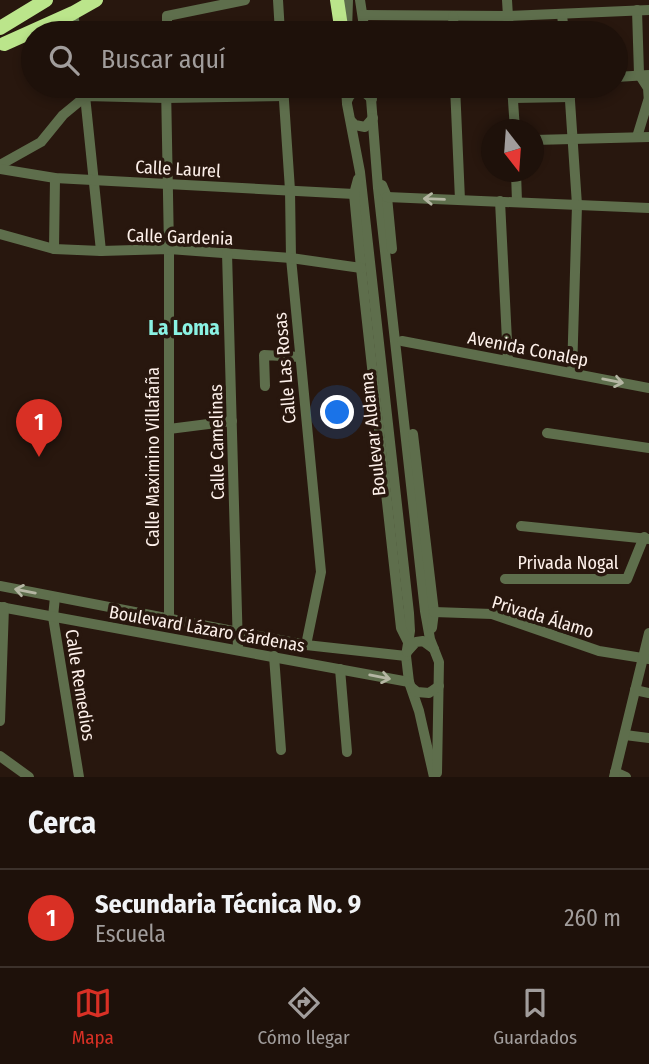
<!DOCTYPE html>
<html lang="es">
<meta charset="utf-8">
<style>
body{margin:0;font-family:"Fira Sans Condensed",sans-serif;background:#261a13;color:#f1f3f6}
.compass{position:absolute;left:481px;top:119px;width:63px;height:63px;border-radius:50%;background:#1e110a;box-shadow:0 4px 10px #0003;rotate:163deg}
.you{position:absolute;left:338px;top:413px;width:24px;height:24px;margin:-18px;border:5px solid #fff;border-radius:50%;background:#1a73e8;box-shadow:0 0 0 10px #1a73e833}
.badge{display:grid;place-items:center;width:46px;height:46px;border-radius:50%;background:#d93025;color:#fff;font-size:23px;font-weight:700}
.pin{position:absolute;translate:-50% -58px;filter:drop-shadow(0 2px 4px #0008)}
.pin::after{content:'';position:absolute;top:37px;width:24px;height:21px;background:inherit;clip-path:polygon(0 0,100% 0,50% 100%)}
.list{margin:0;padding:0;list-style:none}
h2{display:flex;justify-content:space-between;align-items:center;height:91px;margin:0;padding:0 28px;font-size:30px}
h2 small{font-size:23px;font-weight:400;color:#a19d9c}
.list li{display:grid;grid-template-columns:46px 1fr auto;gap:21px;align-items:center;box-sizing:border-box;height:98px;padding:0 28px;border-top:2px solid #3c312b}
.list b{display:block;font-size:26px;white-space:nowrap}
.list p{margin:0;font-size:23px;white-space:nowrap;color:#a19d9c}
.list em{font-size:23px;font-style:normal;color:#a19d9c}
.icon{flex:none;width:38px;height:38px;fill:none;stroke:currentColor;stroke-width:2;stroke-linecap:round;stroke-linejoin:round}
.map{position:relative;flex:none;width:649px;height:777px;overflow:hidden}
.search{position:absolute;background:#1e110a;box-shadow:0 4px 10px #0003;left:21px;right:21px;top:21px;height:77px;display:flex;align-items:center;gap:18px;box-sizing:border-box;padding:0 24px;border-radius:38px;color:#a19d9c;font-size:26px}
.sheet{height:189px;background:#1e110a}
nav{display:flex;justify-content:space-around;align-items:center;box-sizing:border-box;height:98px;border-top:2px solid #3c312b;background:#1e110a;font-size:19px;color:#a19d9c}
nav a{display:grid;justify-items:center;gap:4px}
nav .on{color:#d93025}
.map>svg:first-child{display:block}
</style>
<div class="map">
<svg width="649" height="777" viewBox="0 0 649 777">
<rect width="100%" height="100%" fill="#28170e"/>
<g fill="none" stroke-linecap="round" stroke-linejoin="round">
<g stroke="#5e6e4c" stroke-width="10">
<path d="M278,0l2,33"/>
<path d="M360,0l5,33"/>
<path d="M507,0l2,33"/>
<path d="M637,10l2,64 9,14 1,15"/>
<path d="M73,13l3,20"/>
<path d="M363,15l145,1 141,-6"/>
<path d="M562,15l2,18"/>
<path d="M453,16l1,17"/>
<path d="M347,31l1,-31"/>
<path d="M167,33v-17l78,-16"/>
<path d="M616,77l33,-2"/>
<path d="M84,86l17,165"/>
<path d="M166,86l3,163v369"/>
<path d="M283,86l7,104 1,68 30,314 -15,73"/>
<path d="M346,86l1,18 13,68 49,441 1,18 -4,25 3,26 10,29 15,66"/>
<path d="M370,86l8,102 47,423 5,28 9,23 -2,111"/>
<path d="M455,86l5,114"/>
<path d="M512,86l3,44"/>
<path d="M569,86l8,119 -5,168"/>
<path d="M513,98l57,-1"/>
<path d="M347,101c3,-8 7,-10 15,-11l10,9"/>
<path d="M351,121l4,4 10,2 8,-9"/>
<path d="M637,137l11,-36"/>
<path d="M534,140l115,-3"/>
<path d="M0,165l41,-23 22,-27 23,-19 80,2 118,-2"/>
<path d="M0,169l55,9 299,16"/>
<path d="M516,172l1,30"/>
<path d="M358,179l-4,15 7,74 40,360 7,14"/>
<path d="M382,185l5,12 5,52"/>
<path d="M387,197l262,11"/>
<path d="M500,201l8,160"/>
<path d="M0,234l54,15 47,2 68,-2 122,9 70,10"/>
<path d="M54,249l1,-71"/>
<path d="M227,253l11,396"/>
<path d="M402,341l247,47"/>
<path d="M265,386l-1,-31 36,2"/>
<path d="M169,429l63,-8"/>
<path d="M547,433l102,15"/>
<path d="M413,434l21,178 -2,16"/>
<path d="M521,526l128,13"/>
<path d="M505,579h122l17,-42"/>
<path d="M0,586l306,59 100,11"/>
<path d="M55,597l-2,20 26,160"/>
<path d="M0,607l409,75"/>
<path d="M434,612l58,2 107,37 50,8"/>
<path d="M407,652l9,-10 7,-1 11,8"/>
<path d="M274,656l7,94"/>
<path d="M340,669l7,83"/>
<path d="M412,688l5,4 12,1 10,-7"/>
<path d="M635,690l14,3"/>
<path d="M0,721l4,-114"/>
<path d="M625,735l24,3"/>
<path d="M0,756l29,21"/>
<path d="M615,772l11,5"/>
<path d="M614,777l35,-144"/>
</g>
<g stroke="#bbe58b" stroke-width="14">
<path d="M337,0l5,33"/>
<path d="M0,28l46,-28"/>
<path d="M4,44l69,-31 23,-13"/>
</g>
</g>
<defs><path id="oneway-shaft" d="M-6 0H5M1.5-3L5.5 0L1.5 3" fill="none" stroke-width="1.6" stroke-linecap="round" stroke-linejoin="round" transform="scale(1.75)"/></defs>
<g stroke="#b5b6a3">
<use href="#oneway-shaft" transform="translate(434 199) rotate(-178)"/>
<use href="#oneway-shaft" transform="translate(613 381) rotate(11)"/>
<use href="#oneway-shaft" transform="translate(25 591) rotate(-169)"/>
<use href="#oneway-shaft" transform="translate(380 677) rotate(11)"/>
</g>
<g text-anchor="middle" stroke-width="7" stroke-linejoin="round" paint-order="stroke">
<g font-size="18" fill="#fdf0ea" stroke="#28170e">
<text transform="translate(178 169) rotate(3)" y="6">Calle Laurel</text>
<text transform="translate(180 237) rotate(2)" y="6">Calle Gardenia</text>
<text transform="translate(528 349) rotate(11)" y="6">Avenida Conalep</text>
<text transform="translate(285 368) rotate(-95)" y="6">Calle Las Rosas</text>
<text transform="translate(373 434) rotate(-96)" y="6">Boulevar Aldama</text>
<text transform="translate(217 442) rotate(-91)" y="6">Calle Camelinas</text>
<text transform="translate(153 457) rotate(-90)" y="6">Calle Maximino Villafaña</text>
<text x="568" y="569">Privada Nogal</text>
<text transform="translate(543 617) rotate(17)" y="6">Privada Álamo</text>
<text transform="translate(207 629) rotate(10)" y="6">Boulevard Lázaro Cárdenas</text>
<text transform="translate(80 685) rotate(81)" y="6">Calle Remedios</text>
</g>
<g font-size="21" font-weight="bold" fill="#8af2e3" stroke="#28170e">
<text x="184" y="335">La Loma</text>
</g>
</g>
</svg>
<svg class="compass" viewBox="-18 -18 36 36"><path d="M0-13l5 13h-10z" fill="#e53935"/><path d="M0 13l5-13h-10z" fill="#a19d9c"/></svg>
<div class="you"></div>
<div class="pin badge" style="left:39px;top:457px">1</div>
<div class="search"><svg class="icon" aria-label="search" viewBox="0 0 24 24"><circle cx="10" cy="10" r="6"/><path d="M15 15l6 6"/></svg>Buscar aquí</div>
</div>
<section class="sheet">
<h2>Cerca<small></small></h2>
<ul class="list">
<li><span class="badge">1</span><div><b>Secundaria Técnica No. 9</b><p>Escuela</p></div><em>260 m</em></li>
</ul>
</section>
<nav>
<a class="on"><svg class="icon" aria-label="map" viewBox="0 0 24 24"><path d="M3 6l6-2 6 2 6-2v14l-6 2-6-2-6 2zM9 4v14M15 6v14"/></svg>Mapa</a>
<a><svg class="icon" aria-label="directions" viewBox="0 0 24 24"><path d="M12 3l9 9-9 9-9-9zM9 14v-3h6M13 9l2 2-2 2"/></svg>Cómo llegar</a>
<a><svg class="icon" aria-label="saved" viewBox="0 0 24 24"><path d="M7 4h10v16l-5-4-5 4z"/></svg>Guardados</a>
</nav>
